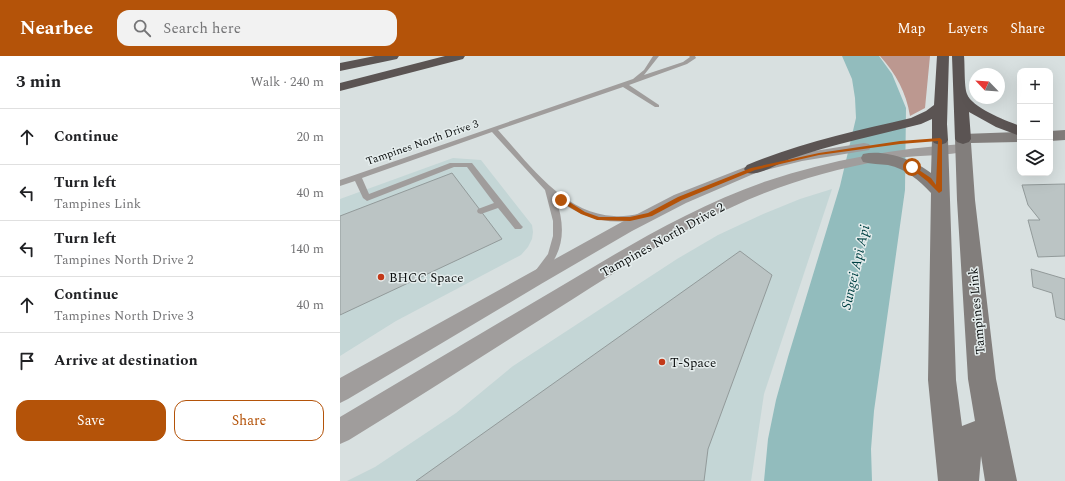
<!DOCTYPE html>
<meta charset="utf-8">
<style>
body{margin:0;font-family:Spectral,serif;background:#f2f2f2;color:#202124}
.controls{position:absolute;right:12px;top:12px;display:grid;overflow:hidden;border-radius:8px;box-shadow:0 4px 16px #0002}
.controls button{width:36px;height:36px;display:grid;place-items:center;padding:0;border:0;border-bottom:1px solid #e0e0e0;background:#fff;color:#202124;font:20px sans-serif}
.compass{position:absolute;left:629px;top:12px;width:36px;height:36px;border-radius:50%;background:#fff;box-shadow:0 4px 16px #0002;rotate:295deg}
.stop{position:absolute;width:12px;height:12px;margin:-9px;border:3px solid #b45309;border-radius:50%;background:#fff}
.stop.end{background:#b45309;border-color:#fff;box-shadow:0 1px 4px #0008}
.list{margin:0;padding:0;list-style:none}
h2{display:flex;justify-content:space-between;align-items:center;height:52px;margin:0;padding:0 16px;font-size:17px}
h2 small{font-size:13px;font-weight:400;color:#757577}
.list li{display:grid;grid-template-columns:26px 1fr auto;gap:12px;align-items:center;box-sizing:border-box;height:56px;padding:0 16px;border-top:1px solid #e0e0e0}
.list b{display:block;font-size:15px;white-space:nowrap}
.list p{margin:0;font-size:13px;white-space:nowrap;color:#757577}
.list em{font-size:13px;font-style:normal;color:#757577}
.actions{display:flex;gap:8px;padding:12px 16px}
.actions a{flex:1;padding:9px 0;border:1px solid #b45309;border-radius:12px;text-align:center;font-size:14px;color:#b45309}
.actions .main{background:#b45309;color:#fff}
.icon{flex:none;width:22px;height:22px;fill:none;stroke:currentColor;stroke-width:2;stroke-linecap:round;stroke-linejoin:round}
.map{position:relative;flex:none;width:725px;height:425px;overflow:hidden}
header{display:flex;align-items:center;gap:24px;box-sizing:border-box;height:56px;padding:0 20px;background:#b45309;color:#fff}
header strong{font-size:19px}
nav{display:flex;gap:22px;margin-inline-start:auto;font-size:14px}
.search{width:280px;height:36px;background:#f2f2f2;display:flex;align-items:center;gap:10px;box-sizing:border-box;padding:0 14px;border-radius:12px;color:#757577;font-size:15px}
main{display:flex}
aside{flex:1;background:#fff}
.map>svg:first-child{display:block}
</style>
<header>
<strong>Nearbee</strong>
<div class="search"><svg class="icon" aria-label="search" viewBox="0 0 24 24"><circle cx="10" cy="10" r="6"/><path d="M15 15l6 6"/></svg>Search here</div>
<nav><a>Map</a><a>Layers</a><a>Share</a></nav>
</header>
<main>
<aside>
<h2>3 min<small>Walk · 240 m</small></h2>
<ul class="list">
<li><svg class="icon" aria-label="ahead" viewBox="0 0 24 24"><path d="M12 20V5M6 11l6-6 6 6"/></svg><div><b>Continue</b></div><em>20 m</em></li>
<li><svg class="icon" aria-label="left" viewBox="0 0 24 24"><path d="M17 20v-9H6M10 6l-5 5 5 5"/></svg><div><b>Turn left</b><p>Tampines Link</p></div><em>40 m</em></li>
<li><svg class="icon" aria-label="left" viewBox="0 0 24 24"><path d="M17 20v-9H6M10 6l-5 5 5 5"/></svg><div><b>Turn left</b><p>Tampines North Drive 2</p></div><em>140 m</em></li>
<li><svg class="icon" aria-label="ahead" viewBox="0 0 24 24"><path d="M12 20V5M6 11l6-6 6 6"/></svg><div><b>Continue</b><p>Tampines North Drive 3</p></div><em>40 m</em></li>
<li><svg class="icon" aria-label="arrive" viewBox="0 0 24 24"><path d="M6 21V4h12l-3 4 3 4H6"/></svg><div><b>Arrive at destination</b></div></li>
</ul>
<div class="actions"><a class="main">Save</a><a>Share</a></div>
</aside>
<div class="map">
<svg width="725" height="425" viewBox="0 0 725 425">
<rect width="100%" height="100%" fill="#d8e0e0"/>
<g fill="#c4d6d6">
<path d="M113,102l28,2 51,65 1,7 -1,7 -4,8 -7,8 -125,66 -56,35v-157z"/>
<path d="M492,133l-68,205 -13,87h-404l28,-14 81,-54 57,-47 164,-107 41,-24 43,-20 39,-16z"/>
</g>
<path fill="#bc9890" d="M540,0h50l-5,52 -15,8c-4,-24 -14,-42 -30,-60z"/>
<path fill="#92bcbd" d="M502,0h37l13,18 14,34 -1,82 -31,221 -3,38 1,32h-108l4,-42 8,-39 12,-43 52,-171 16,-68 -1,-20 -3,-19z"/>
<g fill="#bbc4c4" stroke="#929a9a">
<path d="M112,117l50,66 -162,76v-99z"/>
<path d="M725,128v72l-27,1 -10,-37h12l-12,-15 -6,-20z"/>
<path d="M400,195l32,24 -64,174 -4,32h-288z"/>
<path d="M691,213l34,10v41l-9,-3 -4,-24 -19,-6z"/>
</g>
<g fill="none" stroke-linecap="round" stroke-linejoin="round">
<path fill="#a09d9c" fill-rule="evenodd" d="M313,0h6l-15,19 39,-13 7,-5 -1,-1h6l1,2 -9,6 -58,21 30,20v2h-4l-32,-20 -125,43c31,34 66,84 116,86 8,1 17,-1 25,-2l4,3c-3,4 -9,4 -14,4 -28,3 -50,-6 -73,-22 9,26 9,49 -9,71 -4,5 -6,9 -13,7l-1,-3 15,-20 5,-18v-15l-8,-31 -53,-58 -130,46 7,16 81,-31h22l49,62 2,2 -2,2h-6l-17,-21 -17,6 -3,-1 -1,-2 1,-2 16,-6 -27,-36h-13l-87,34 -4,-3 -8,-17 -15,5v-6l293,-101 11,-9z"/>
<g fill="#a09d9c" fill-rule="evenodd">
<path d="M524,87l5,1 2,3 -2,3 -67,11 -44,11 -72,31 -54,28 -91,53 -193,115 -8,4v-25l280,-155 54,-28 74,-29 54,-13z"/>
<path d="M623,88l5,1 2,3 -2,3c-20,5 -48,4 -69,7 -42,6 -82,16 -121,30 -74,27 -139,69 -205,111 -75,47 -149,95 -224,141l-9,4v-27c73,-43 145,-86 218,-129 67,-40 134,-81 209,-107 63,-21 129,-33 196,-37z"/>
</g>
<g fill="#827e7c" fill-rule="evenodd">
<path d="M725,74v10l-15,1v-10z"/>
<path d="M680,76v10l-49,1 4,57 21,179 21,102h-32l-4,-25 -2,25h-41l-10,-101 3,-187c-12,-13 -25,-24 -43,-28 -8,-1 -17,-1 -25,-3l-2,-4 2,-4c22,-5 51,6 68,19l1,-33 2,-3 6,-2 6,2 2,3 8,240 6,46 13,-5 -7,-42 -11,-179 -2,-61 2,-3 6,-2z"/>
</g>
<g fill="#5b5453" fill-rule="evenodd">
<path d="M35,0h24l-2,3 -57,12v-8z"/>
<path d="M105,0h20l-2,3 -123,32v-8z"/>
<path d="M597,0h12l-2,68 1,16 -2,3 -6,2 -6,-2 -2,-3v-21l-11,5c-43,11 -88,20 -131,35 -14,5 -29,17 -43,14l-3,-4 3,-4c53,-22 108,-34 164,-47l15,-7 8,-6z"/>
<path d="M612,0h12c1,9 0,30 3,38 5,14 40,27 53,32v10l-24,-9 -27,-15 2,27 -2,3 -6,2 -6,-2 -2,-3z"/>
</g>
</g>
<path fill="#b45309" d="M600,82l2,2v51l-3,2 -12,-12 -18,-14 4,-1 18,12 5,7 2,-44 -38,3 -81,11 -64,15 -73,30 -30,16 -22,5 -33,-1 -16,-6 -23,-14 5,-2 22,14 14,5h31l18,-4 30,-16 73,-29 68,-15 81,-12z"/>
<g fill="#c33919" stroke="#e5eded" stroke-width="1.5">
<circle cx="41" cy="221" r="4"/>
<circle cx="322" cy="306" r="4"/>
</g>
<g text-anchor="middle" stroke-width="3" stroke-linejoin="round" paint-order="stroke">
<g font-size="11" fill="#0c0f0f" stroke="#e5eded">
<text transform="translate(82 86) rotate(-19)" y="4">Tampines North Drive 3</text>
</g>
<g font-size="13" fill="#0c0f0f" stroke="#e5eded">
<text transform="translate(322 183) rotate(-29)" y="5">Tampines North Drive 2</text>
<text transform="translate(636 255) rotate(-95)" y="5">Tampines Link</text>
</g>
<g font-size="13" fill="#0c0f0f" stroke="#e5eded" text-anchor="start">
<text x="49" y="226">BHCC Space</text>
<text x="330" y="311">T-Space</text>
</g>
<g font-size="14" font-style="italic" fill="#004244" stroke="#e5eded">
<text transform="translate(515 211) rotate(-77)" y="5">Sungei Api Api</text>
</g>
</g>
</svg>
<div class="controls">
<button>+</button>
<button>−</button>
<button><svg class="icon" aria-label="layers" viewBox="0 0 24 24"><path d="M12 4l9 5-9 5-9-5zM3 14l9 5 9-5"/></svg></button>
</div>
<svg class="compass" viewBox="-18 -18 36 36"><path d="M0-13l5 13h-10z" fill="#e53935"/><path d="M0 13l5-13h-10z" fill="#757577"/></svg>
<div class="stop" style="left:572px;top:111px"></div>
<div class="stop end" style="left:221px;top:144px"></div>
</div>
</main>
